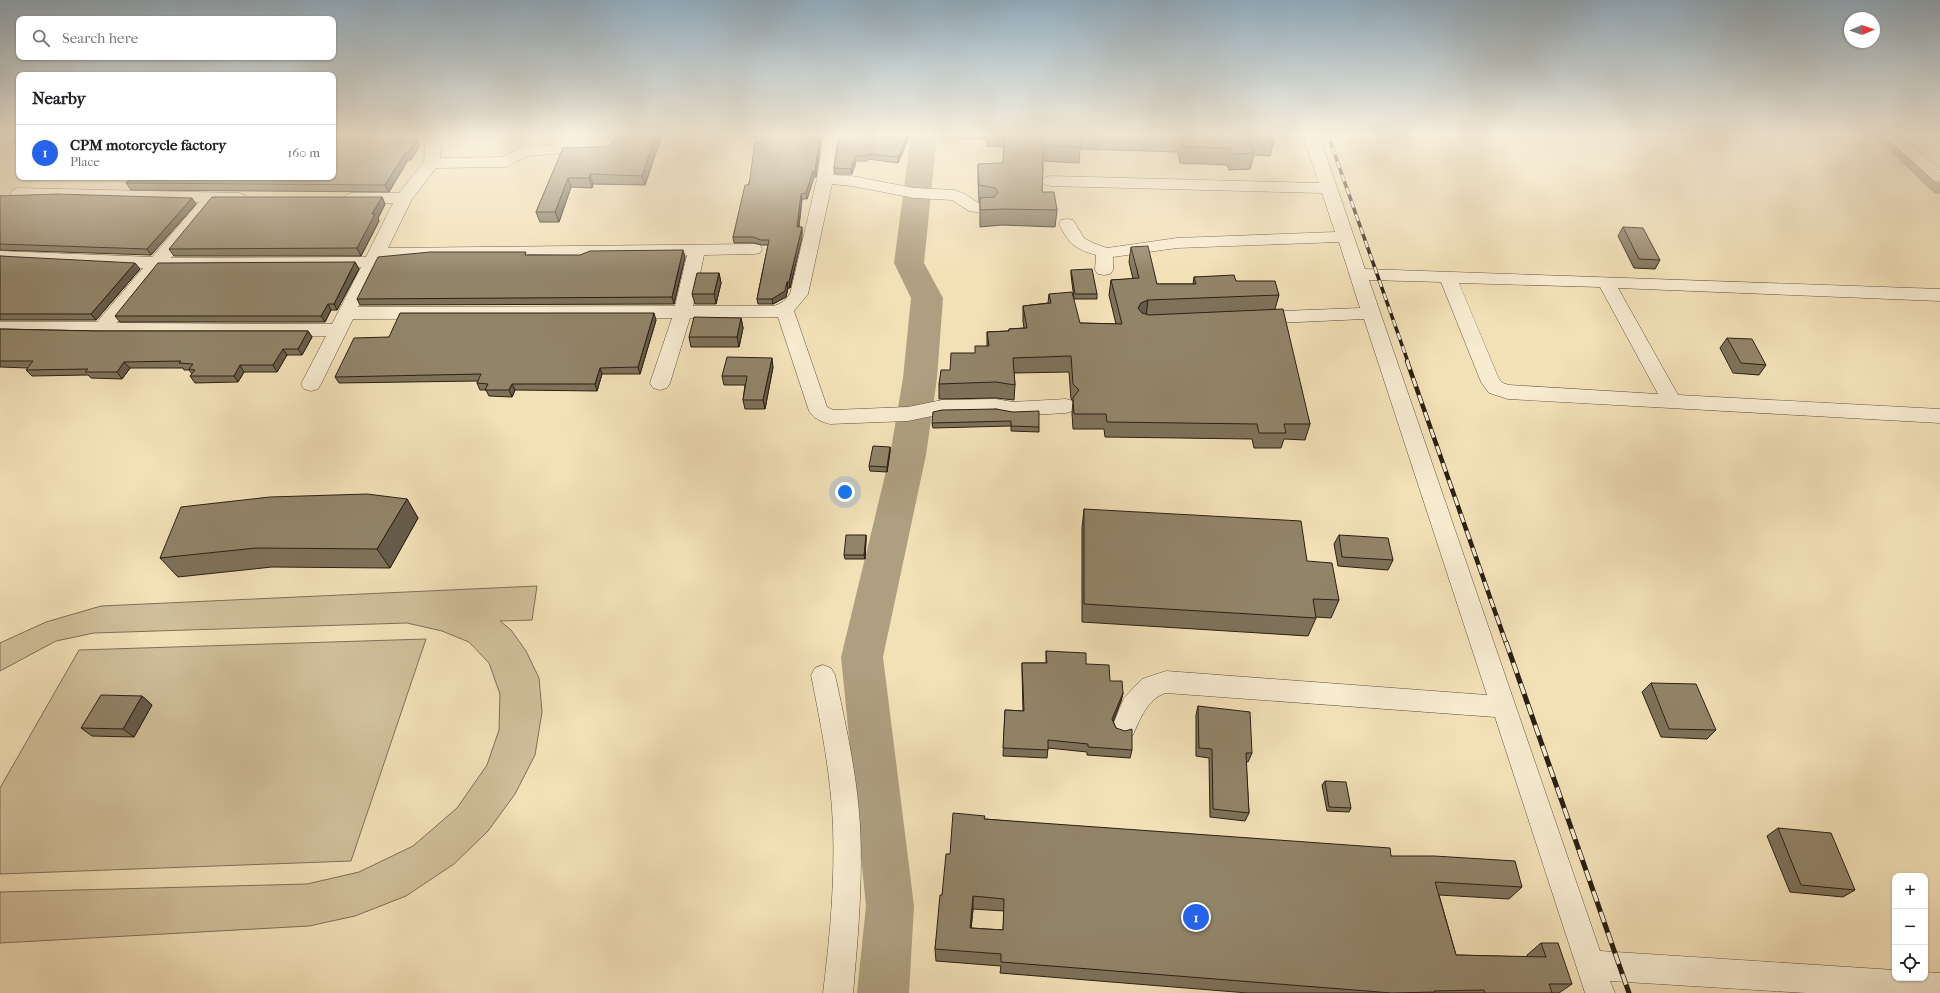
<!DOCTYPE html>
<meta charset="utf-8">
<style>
body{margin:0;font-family:"IM FELL French Canon",serif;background:#f6f6f6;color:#202124}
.controls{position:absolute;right:12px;bottom:12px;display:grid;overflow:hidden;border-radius:8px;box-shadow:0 1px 3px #0004}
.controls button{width:36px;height:36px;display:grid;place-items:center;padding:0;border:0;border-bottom:1px solid #e0e0e0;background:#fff;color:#202124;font:20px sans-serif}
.compass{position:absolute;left:1844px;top:12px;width:36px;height:36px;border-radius:50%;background:#fff;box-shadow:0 1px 3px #0004;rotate:88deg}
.you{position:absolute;left:845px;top:492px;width:14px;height:14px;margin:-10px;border:3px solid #fff;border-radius:50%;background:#1a73e8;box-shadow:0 0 0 6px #1a73e833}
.badge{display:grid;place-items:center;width:26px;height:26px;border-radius:50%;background:#2563eb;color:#fff;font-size:13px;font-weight:700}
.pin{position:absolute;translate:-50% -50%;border:2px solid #fff;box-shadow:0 1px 4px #0006}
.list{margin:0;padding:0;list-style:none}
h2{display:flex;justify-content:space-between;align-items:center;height:52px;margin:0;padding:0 16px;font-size:17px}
h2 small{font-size:13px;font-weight:400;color:#757577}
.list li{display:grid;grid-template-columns:26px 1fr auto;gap:12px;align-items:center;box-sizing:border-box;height:56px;padding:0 16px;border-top:1px solid #e0e0e0}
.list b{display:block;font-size:15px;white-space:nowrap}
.list p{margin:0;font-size:13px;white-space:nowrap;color:#757577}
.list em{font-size:13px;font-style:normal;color:#757577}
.icon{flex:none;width:22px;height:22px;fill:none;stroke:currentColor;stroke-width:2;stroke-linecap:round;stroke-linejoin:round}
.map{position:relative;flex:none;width:1940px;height:993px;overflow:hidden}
.search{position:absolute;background:#fff;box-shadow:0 1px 3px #0004;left:16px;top:16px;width:320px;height:44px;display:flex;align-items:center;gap:10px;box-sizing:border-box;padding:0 14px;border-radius:8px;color:#757577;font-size:15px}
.panel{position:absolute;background:#fff;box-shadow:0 1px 3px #0004;left:16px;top:72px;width:320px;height:108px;border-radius:8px}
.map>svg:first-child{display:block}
</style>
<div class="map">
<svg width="1940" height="993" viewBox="0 0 1940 993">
<rect width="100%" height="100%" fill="#f2e0b7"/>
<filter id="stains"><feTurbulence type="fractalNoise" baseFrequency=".005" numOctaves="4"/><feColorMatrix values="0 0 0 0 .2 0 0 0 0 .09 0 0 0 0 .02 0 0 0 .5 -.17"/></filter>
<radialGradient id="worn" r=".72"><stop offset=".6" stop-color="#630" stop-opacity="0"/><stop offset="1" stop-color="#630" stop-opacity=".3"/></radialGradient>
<g fill="#d0bf9b" stroke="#7e7058">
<path d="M537,586l-5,34 -32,1 11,9 15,21 13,27 3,34 -7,43 -20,39 -27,37 -34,33 -48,32 -51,20 -46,10 -309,17v-51l307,-8 52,-12 54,-26 44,-38 30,-43 12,-35 1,-36 -11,-31 -20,-21 -27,-11 -35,-8 -313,10 -38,8 -56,30v-28l46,-21 55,-16z"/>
<path d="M426,639l-75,222 -351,13v-86l79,-138z"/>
</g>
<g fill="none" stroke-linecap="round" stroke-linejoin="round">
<path fill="#ae9f80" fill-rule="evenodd" d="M1873,135h17l50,45v14l-6,-1z"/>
<path fill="#ae9f80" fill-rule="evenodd" d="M911,135h26l-13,128 19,35 -6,80 -11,77 -43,202 31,249 -5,87h-52l9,-87 -25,-249 49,-202 13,-77 8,-80 -17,-35z"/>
<g stroke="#5d503d" stroke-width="1">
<g id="minor">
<path d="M3,135h16v1l-14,12 -5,2v-13z"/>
<path d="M430,135h16l-5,7 -1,16 63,-1 21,-11h29l4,-11h16l-9,18 -37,3 -21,11 -70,1 -24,31 -24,49 366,-4 6,1 2,4 -2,4 -6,1 -50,1 -11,51h80c8,-2 13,-6 17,-12l27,-115 6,-44h16l-6,40 19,1 62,12 41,2 10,4 15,10 14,2 2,3 -2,3 -13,1 -12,-2 -17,-11 -38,-2 -62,-12 -20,-2 -24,110 -14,17 33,96 6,3 75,-3 34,-7 54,-1 17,3 53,-3 7,2 3,5 -3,5 -7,2 -53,3 -17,-3 -54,1 -34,7 -78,3c-8,-2 -16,-5 -21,-13l-31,-94 -88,1 -20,65 -3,5 -7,2 -7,-2 -3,-5 22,-65 -319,1 -32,65 -3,5 -7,2 -7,-2 -3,-5 25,-48 -220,-1 -5,1 -101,-2v-12h97l46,-54 -143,-7v-10l152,6 47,-55 -181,-4 -6,-2 -2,-3 2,-3 6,-2 221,5 6,2 2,3 -2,3 -29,1 -45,56 195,-1 27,-54h-41l-6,-2 -2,-3 2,-3 6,-2h47l25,-31 1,-21zM687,255l-12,51 -317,1 24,-49zM361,267l-29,57 -215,-1 45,-55z"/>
<path d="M1303,135h16l46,134 575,20v12l-322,-13 60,107 262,14v14l-432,-24 -19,-6 -8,-11 -40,-100 -72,-2 231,671 295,19v8h30v-6l15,1v20h-134l-196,-12 5,12h-30l-90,-276 -329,-24c-18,5 -26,26 -33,42l-9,3 -9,-3 -3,-8 12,-29 18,-19 24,-8 321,24 -123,-376 -108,5 -6,-2 -3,-4 3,-4 6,-2 104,-4 -21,-66 -162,6 -64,9v13l-3,4 -6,1 -6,-1 -3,-4 1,-15c-21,-6 -27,-11 -37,-31l2,-4 6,-1 6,1 11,18 9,5 14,5 70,-10 158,-6 -13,-39 -272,-7 -6,-2 -2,-3 2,-3 6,-2 269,7zM1459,283l141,4 58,107 -149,-9 -6,-2 -4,-4z"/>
<path d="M1884,135h17l39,35v13l-6,-2z"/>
<path d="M823,665l8,3 4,7c11,50 22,100 25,150 3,56 -2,112 -7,168h-30c7,-56 12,-111 10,-167 -2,-51 -12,-101 -22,-151l4,-7z"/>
</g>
</g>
<use href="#minor" fill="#f7ebd0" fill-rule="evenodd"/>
<g stroke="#2b2014" stroke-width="3.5">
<path id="rail-far2" d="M1328,135l80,227"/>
</g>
<g stroke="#2b2014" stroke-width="4.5">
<path id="rail-far1" d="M1407,361l99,282"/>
</g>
<g stroke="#2b2014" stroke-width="5">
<path id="rail" d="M1506,642l123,351"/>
</g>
<use href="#rail-far2" stroke="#f7ebd0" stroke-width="2.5" stroke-dasharray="7" stroke-linecap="butt"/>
<use href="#rail-far1" stroke="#f7ebd0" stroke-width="3" stroke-dasharray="9" stroke-linecap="butt"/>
<use href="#rail" stroke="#f7ebd0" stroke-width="3.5" stroke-dasharray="11" stroke-linecap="butt"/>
</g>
<g fill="#7e725a" stroke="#2b2014" fill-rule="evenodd">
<path d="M662,135l-17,50 -52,-1 -1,4 -21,-1 -12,35h-19l-4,-10 27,-64 41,-1 6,-2z"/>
<path d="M763,135h59l-6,42h-2l-7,22h-5l-3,28h3v6l-12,55h-2l-2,9 -13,7h-15l-1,-5 11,-54h-6l-8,-2h-20l-1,-6z"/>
<path d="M839,135h71l-12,28 -30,-4 -1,2h-11l-1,6h-1l-2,7h-17l-1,-6z"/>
<path d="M957,135h316l1,4 -4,17 -16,-1 -4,14 -21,1 -2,-5 -47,-2 -2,-11 -98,-3 -1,14 -36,-2 -1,31 15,18 -2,17 -53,-2 -22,2v-25h-1l-1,-22v-16l25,-1 1,-16 -18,-1 1,-7h-30z"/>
<path d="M419,146l-8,14h-3l-19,32 -258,-2 -5,-7z"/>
<path d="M0,196l196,8 -45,51 -151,-5z"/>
<path d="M382,197l3,7 -7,14 1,3 -18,35h-187l-5,-7z"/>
<path d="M1623,227l37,33 -5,9 -21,-1 -16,-32z"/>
<path d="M1131,247l26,37h36l1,-7 42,4 43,14 -4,14 35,115 -5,16 -21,-1 -3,9h-27l-2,-9 -147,-2 -1,-8h-31l-1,-16 1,-12 -2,-2 -2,-27 -55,1 1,12 -1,15 -18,-2 -57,1v-15l11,-14 37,-24v-14l22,-1v-2l15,-1 -1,-7v-15l25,-3 1,-9 31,29 36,1 -7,-29 2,-15 22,-1 -4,-17z"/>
<path d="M528,255l157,2 -11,47 -314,1 -3,-6z"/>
<path d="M0,256l140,13 -44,51h-96z"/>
<path d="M355,262l4,7 -22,41h-6l-6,12h-205l-5,-6z"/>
<path d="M1071,270l26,24v5h-23l-3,-24z"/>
<path d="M719,273l2,10 -5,21h-21l-3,-10z"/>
<path d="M741,318l2,10 -4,19h-48l-2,-10z"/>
<path d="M656,320l-16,54h-38l-5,17 -82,-1 -3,7 -23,-1 -3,-6h-6l-3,-7 1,-2 -139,2 -4,-6 54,-40z"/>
<path d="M0,329l96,2h212l4,6 -10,18h-15l-10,17h-33l-6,10 -43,1 -5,-7 2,-2 -3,-4h-5l-1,-2h-53l-8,11 -31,-1 -3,-3 -56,1 -6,-6 2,-2 -28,-1z"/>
<path d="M1727,338l39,27 -7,10 -26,-2 -13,-25z"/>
<path d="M773,367l-8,42h-20l-2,-9 2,-15h-21l-2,-9z"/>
<path d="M996,409l43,18v5l-28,-1v-5l-78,2 -1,-5z"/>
<path d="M890,447v5l-3,20 -17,-1 -1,-5z"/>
<path d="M407,499l11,19 -28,50 -118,-1 -94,10 -18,-19z"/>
<path d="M1084,509l223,52 32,39 -8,18 -15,-1v1l-8,18 -226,-14v-94z"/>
<path d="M866,535v5l-1,19h-20l-1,-4z"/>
<path d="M1339,535l54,25 -5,10 -50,-4 -4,-22z"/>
<path d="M1046,651l40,13 24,17 13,12 -2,8 -8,20 3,7 16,22 -2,8 -43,-3v-3l-39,-4 -1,10 -44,-2 2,-46 18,1 -1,-39v-9h24z"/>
<path d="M1651,683l65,47 -9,9 -46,-2 -19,-45z"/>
<path d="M142,696l10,9 -18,32 -42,-1 -11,-8z"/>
<path d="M1198,706l54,47 -4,9 -2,-1 3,52 -4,8 -35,-4 -1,-59 -13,-2v-41z"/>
<path d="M1325,781l26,27 -2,4 -22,-1 -5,-26z"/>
<path d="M985,819l406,37 131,31 -13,12 -70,-4 17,60 71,2v-2l14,-12 31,41 -13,9h-311l-248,-20 1,-7 -65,-5 -1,-12 7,-54 8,-41zM973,909l31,2 -1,19 -32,-2z"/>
<path d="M1778,828l77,62 -12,7 -53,-5 -23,-56z"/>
</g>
<g fill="#665c4a" stroke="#2b2014">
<path d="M656,135h6l-17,50 -3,-9z"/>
<path d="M820,135h2l-6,42 -1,-6z"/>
<path d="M907,135h3l-12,28v-6z"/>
<path d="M416,140l3,6 -8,14 -3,-7z"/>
<path d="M405,153l3,7 -19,32 -4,-7z"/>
<path d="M853,162l1,5 -2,7 -1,-5z"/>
<path d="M813,171l1,6 -7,22 -1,-6z"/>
<path d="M590,174l3,10 -1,4 -3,-10z"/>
<path d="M568,178l3,9 -12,35 -4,-10z"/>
<path d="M801,194l1,5 -4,34 -1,-6z"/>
<path d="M382,197l3,7 -7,14 1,3 -18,35 -4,-8 15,-34z"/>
<path d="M192,198l4,6 -45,51 -4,-6z"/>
<path d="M802,227v11l-12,50 -1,-6z"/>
<path d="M683,250l2,7 -11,47 -2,-7z"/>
<path d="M355,262l4,7 -22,41 -3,-6z"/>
<path d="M135,263l5,6 -44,51 -5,-6z"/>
<path d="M719,273l2,10 -5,21 -2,-10z"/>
<path d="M787,282l1,6 -2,9 -13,7 -1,-5z"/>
<path d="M1148,300l-2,16 -7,2 -1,-10 3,-5z"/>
<path d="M328,304l3,6 -6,12 -4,-6z"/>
<path d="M654,313l2,7 -16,54 -2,-7z"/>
<path d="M741,318l2,10 -4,19 -2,-10z"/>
<path d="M308,331l4,6 -10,18 -4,-6z"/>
<path d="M283,349l4,6 -10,17 -4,-7z"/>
<path d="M772,358l1,9 -8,42 -2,-9z"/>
<path d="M124,362l6,6 -8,11 -5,-7z"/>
<path d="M240,365l4,7 -6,10 -4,-6z"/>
<path d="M600,368l2,6 -5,17 -2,-7z"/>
<path d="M512,384l3,6 -3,7 -3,-7z"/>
<path d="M890,447v5l-3,20v-5z"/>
<path d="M407,499l11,19 -28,50 -13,-19z"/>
<path d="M866,535v5l-1,19 -1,-4z"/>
<path d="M1123,693l-2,8 -10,27 1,-9z"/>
<path d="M142,696l10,9 -18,32 -11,-8z"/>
<path d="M973,896v13l-3,31v-12z"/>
</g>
<g fill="#928469" stroke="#2b2014" fill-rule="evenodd">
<path d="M616,135h40l-14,41 -52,-2 -1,4h-21l-13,34h-19l27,-64 41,-1 6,-2 3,-3z"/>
<path d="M763,135h57l-5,36h-2l-7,22 -5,1 -4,33h5l-13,55h-2l-2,9 -13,8h-15l12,-59h-8l-8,-3h-20l12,-52h4l6,-43h6z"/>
<path d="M839,135h68l-9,22 -31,-3v2h-12v6h-2l-2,7 -17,-1z"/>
<path d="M1005,135h77l-1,12 -37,-2 -1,16 -1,3 1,4 -1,24h12l3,18 -55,-1 -22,1v-12l14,-1 4,-5 -3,-4 -16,-3 -1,-21 25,-1z"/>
<path d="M1158,135h115l1,4 -28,-1 8,15 -21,1 -3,-6 -47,-1 -2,-11z"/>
<path d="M333,139l83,1 -8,13h-3l-20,32 -259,-2 6,-6h201z"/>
<path d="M56,194l136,4 -45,51 -147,-5v-48z"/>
<path d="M212,197h170l-10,17h3l-18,34 -188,1z"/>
<path d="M1623,227l20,1 17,32 -21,-1z"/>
<path d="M1148,246l9,38h39l-2,-7 40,-2 2,6h39l4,14 -131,5 -7,3 -3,5 4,5 7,2 134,-6 27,115h-26l2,9h-27l-2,-9 -150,-2 -1,-8h-32l-1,-16 6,-8 -6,-6 -2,-28 -58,2 2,27 -19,-3 -57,2 2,-14h9l1,-17h24v-7h14l-2,-14 22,-1v-2l18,-1 -4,-22 28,-3 -2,-9 23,-2 8,31 42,1 -11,-44 28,-2 -8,-31z"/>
<path d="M683,250l-11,47 -315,2 21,-42 52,-5h96l-1,3h55l10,-4z"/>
<path d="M0,256l135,7 -44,51h-91z"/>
<path d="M355,262l-21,42h-6l-7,12h-206l43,-53z"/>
<path d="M1092,269l5,25h-22l-4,-24z"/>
<path d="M697,273h22l-5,21h-22z"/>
<path d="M400,313h254l-16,54 -38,1 -5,16h-83l-3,6h-24l3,-6 -11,-1 4,-9 -146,3 19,-39 35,-1z"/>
<path d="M694,317l47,1 -4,19h-48z"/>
<path d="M0,329l96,2h212l-10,18h-15l-10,16h-33l-6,11h-44l5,-6 -6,-1 4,-5 -14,-1 2,-2 -57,1 -7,10h-32l3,-3 -62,1 7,-9h-33z"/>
<path d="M1727,338l25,1 14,26 -25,-2z"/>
<path d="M727,357l45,1 -9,42h-20l4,-24h-25z"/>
<path d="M996,409l17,3 26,-1v16l-28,-1v-5l-79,2 1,-11 9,-2z"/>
<path d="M873,446l17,1 -3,20 -18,-1z"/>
<path d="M367,494l40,5 -30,50 -121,-1 -96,10 21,-51 89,-10z"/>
<path d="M1084,509l217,12 6,40 25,2 7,37 -26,-1 3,19 -232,-14z"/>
<path d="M846,535h20l-2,20h-20z"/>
<path d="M1339,535l49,3 5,22 -51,-3z"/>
<path d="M1046,651l40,2v11l23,1 1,16h12l1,12 -11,26 4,9 9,3 7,-2v21l-44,-3v-3l-40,-4v10l-45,-2 2,-38 19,1 -2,-48h25z"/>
<path d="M1651,683l45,1 20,46 -47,-1z"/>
<path d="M101,695l41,1 -19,33 -42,-1z"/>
<path d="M1198,706l52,6 2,41h-6l3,60 -36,-4 -1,-60 -13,-1z"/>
<path d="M1325,781l21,1 5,26 -22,-1z"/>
<path d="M953,813l32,3 -1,3 406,29 1,8h43l81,5 7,26 -87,-5 21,73 90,2 -5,-14h17l14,41h-23l3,9h-67l-1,-3 -50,1 1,1 -43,1 -391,-31v-8l-66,-5 5,-54h2l4,-41h4zM973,896l31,3 -1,31 -33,-2z"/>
<path d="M1778,828l53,5 24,57 -54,-5z"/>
</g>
<linearGradient id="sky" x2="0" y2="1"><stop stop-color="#91acbe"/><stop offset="0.49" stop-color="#f9f1df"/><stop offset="1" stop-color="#f9f1df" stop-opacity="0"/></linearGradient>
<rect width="1940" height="274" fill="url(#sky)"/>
<rect width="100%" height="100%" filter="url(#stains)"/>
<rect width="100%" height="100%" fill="url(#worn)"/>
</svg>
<div class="controls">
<button>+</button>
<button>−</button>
<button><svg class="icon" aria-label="locate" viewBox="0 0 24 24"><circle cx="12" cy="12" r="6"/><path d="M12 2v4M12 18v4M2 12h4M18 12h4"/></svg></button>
</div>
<svg class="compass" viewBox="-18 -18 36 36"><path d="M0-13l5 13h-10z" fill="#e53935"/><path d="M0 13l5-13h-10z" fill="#757577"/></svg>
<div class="you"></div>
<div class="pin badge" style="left:1196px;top:917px">1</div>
<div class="search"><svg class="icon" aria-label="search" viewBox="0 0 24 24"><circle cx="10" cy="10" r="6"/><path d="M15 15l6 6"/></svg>Search here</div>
<section class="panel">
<h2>Nearby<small></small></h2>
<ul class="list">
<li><span class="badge">1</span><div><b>CPM motorcycle factory</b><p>Place</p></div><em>160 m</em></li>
</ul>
</section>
</div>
